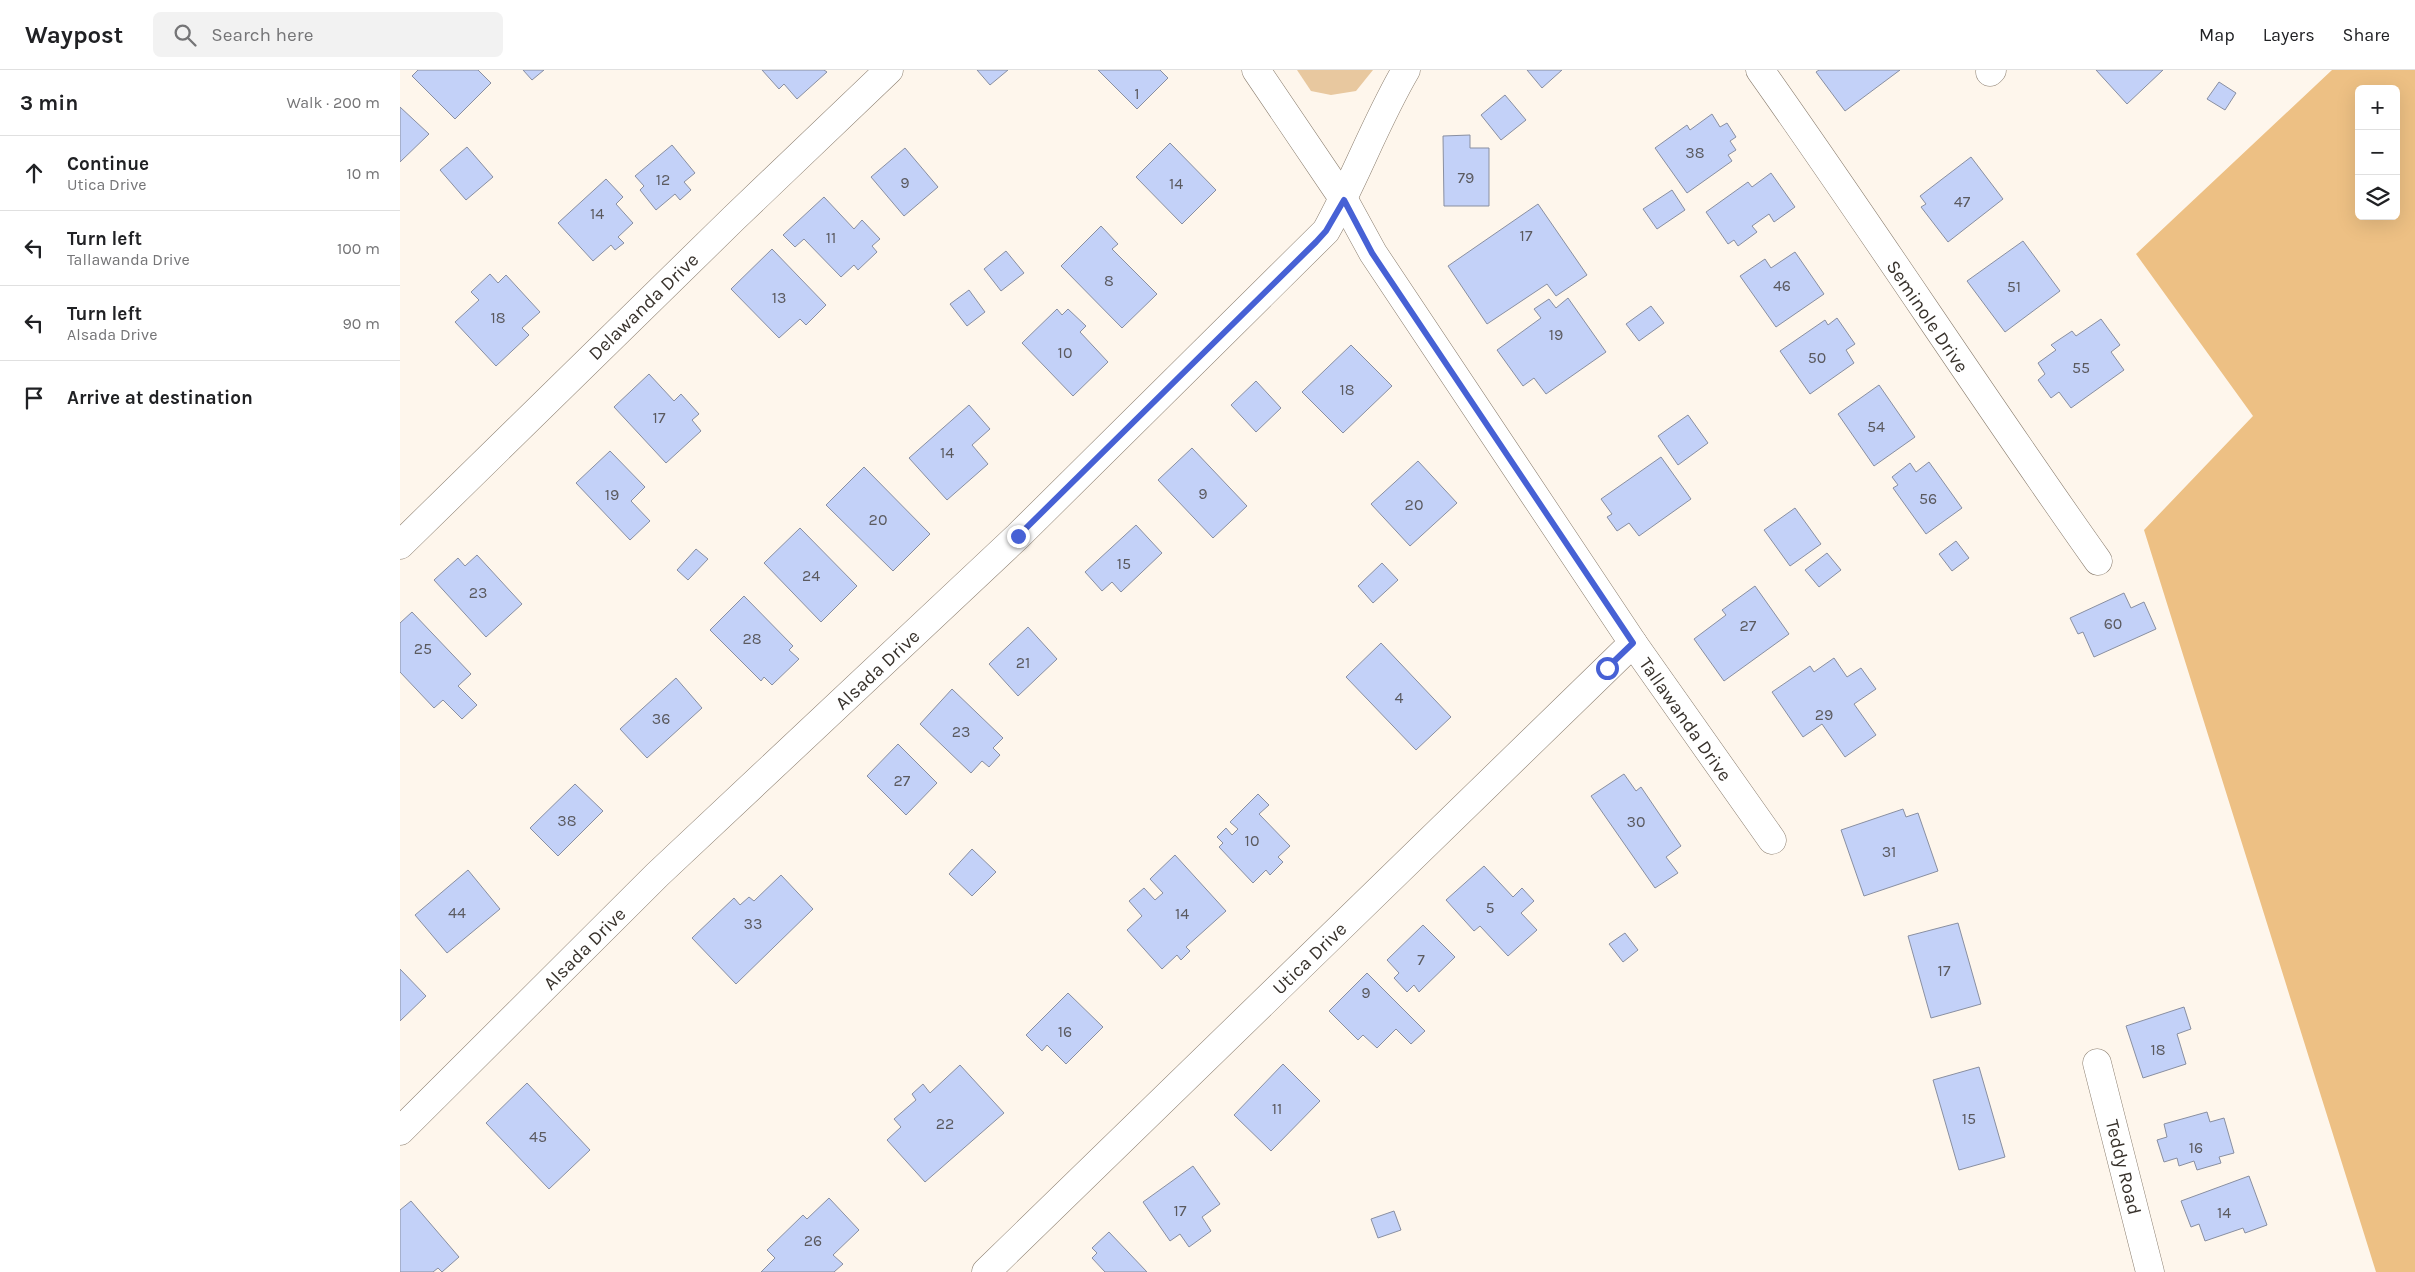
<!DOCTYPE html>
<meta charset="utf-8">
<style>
body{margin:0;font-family:Karla,sans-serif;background:#f2f2f2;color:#202124}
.controls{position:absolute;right:15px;top:15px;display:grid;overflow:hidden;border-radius:8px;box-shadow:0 5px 20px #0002}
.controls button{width:45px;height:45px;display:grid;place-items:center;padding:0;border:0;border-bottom:1px solid #e0e0e0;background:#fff;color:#202124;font:25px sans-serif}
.stop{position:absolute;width:15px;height:15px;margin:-11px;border:4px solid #4761d5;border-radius:50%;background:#fff}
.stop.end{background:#4761d5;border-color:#fff;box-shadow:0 1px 5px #0008}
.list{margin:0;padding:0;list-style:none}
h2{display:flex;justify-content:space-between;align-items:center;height:65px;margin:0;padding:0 20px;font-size:21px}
h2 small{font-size:16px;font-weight:400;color:#757577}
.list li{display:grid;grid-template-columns:32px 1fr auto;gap:15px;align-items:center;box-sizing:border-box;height:75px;padding:0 20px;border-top:1px solid #e0e0e0}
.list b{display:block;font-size:19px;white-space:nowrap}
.list p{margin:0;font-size:16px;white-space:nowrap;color:#757577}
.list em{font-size:16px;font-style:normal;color:#757577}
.icon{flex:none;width:28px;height:28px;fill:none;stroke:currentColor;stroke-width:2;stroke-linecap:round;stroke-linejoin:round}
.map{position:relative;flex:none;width:2015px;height:1202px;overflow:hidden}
header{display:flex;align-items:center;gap:30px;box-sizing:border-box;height:70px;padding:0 25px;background:#fff;border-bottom:1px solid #e0e0e0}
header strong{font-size:24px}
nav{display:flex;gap:28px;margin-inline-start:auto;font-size:18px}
.search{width:350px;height:45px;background:#f2f2f2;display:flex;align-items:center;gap:12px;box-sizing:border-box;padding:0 18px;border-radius:8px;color:#757577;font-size:19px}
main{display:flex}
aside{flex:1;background:#fff}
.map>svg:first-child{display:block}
</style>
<header>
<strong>Waypost</strong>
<div class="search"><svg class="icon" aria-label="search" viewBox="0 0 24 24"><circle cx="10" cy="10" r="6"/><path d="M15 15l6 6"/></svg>Search here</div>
<nav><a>Map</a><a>Layers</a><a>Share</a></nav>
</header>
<main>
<aside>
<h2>3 min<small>Walk · 200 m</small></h2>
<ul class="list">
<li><svg class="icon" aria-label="ahead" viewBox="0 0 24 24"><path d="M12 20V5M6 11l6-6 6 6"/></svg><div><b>Continue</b><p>Utica Drive</p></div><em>10 m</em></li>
<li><svg class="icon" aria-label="left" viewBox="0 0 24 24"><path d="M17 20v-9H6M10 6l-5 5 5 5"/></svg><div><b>Turn left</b><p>Tallawanda Drive</p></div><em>100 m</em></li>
<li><svg class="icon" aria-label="left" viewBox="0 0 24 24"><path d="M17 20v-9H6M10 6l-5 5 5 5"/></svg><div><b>Turn left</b><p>Alsada Drive</p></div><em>90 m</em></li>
<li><svg class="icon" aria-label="arrive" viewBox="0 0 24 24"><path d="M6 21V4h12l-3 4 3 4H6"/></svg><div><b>Arrive at destination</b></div></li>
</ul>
</aside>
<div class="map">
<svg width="2015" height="1202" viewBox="0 0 2015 1202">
<rect width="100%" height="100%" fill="#fef6ec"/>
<path fill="#e8c89f" d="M897,0h76l-17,21 -25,4 -20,-4z"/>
<path fill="#edc084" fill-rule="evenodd" d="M1932,0h83v1202h-39l-232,-742 109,-114 -117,-162zM1959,19h37v127h-37z"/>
<g fill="#c3d1f8" stroke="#898fa1">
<path d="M18,0h60l13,13 -36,36 -43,-43z"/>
<path d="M123,0h21l-12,10z"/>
<path d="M362,0h62l3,2 -30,27 -13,-15 -5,5z"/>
<path d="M577,0h31l-18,15z"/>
<path d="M698,0h62l8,8 -31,31z"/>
<path d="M1127,0h35l-20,18z"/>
<path d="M1419,0h81l-55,41 -29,-39z"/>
<path d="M1696,0h67l-36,34z"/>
<path d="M1819,12l17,11 -11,17 -18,-11z"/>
<path d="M1105,25l21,25 -25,20 -20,-25z"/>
<path d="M0,37l29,27 -29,28z"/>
<path d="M1312,44l8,13 7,-4 9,14 -6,4 6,9 -8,5 4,6 -45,32 -32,-45 32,-23 3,5z"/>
<path d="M1070,65v13h19v58h-45l-1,-70z"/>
<path d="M770,73l46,47 -34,34 -46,-47z"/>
<path d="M272,75l23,28 -11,9 7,8 -11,10 -5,-6 -19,16 -16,-20 4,-4 -9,-10z"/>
<path d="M67,77l26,30 -27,23 -26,-30z"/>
<path d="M505,78l33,39 -34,29 -33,-39z"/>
<path d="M1571,87l32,42 -55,43 -27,-35 5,-3 -6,-8z"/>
<path d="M1371,103l24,34 -21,15 -5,-8 -17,12 5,6 -19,14 -4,-6 -6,4 -22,-32 42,-30 4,5z"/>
<path d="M206,109l17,18 -7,7 17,19 -15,14 6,6 -9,7 -4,-5 -18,16 -35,-38z"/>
<path d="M1272,120l13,20 -28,19 -14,-20z"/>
<path d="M424,127l30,32 8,-9 18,19 -8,7 5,6 -19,18 -4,-5 -13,12 -37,-38 -9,8 -12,-12z"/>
<path d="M1138,134l49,71 -31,21 -9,-12 -60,40 -39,-58z"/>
<path d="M701,156l17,18 -6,5 45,45 -35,34 -61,-62z"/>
<path d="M1623,171l37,50 -55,41 -38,-51z"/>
<path d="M372,179l54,56 -20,20 -6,-6 -21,19 -48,-49z"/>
<path d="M606,181l18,22 -23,18 -17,-22z"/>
<path d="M1395,182l29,42 -48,33 -36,-51 25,-17 6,9z"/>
<path d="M90,204l8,9 8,-8 34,37 -18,16 7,7 -33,31 -41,-44 24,-22 -8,-8z"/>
<path d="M569,220l16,22 -18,14 -17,-22z"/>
<path d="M1168,228l38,54 -60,42 -12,-16 -11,8 -26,-36 44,-32 -7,-9 15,-10 7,9z"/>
<path d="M1251,236l13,17 -25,18 -13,-17z"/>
<path d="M657,239l5,6 6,-6 18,17 -6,6 28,30 -35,34 -51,-53z"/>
<path d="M1437,248l18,26 -9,6 8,13 -44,31 -30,-43 45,-31 3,5z"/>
<path d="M1701,249l19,26 -9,7 13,18 -53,38 -12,-16 -8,6 -13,-18 7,-6 -7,-11 18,-13 -5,-5 21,-14 4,5z"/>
<path d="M951,275l41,41 -49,47 -41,-41z"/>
<path d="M249,304l25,27 7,-7 18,20 -7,6 9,11 -35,32 -52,-56z"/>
<path d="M856,311l25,27 -25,24 -25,-27z"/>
<path d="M1479,315l36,52 -41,29 -36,-52z"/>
<path d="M569,335l21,24 -18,16 16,19 -41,36 -38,-42z"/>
<path d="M1288,345l20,28 -30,22 -20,-29z"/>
<path d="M792,378l55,58 -34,32 -55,-58z"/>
<path d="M210,381l35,36 -14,14 19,20 -20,19 -54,-57z"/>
<path d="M1261,387l30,42 -52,37 -10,-13 -12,8 -10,-14 5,-3 -11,-15z"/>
<path d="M1018,391l39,42 -47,43 -39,-42z"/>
<path d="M1529,392l33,46 -36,26 -33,-46 5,-3 -6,-8 18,-14 6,9z"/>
<path d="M464,397l66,67 -37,37 -67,-66z"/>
<path d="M1395,438l26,36 -31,22 -26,-36z"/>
<path d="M736,455l26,28 -41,39 -9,-10 -10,9 -17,-19z"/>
<path d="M400,458l57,58 -36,36 -57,-59z"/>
<path d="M1556,471l13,17 -17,13 -13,-17z"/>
<path d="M296,479l12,10 -20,21 -11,-10z"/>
<path d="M1427,483l14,17 -22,17 -14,-17z"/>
<path d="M77,485l45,49 -36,33 -52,-57 24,-22 7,8z"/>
<path d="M982,493l16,17 -25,23 -15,-17z"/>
<path d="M1355,516l34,48 -65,47 -30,-42 32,-24 -4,-5z"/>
<path d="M1724,523l7,15 13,-6 12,27 -62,28 -11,-25 -5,2 -8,-16z"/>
<path d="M344,526l49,50 -4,4 10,9 -27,26 -8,-8 -3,4 -51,-51z"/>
<path d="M12,542l59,62 -13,12 19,19 -15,14 -19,-19 -9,8 -34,-36v-49z"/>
<path d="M628,557l29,32 -39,37 -29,-32z"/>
<path d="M981,573l70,74 -35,33 -70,-73z"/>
<path d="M1434,588l13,19 14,-9 15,21 -22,15 22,31 -31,22 -23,-33 -19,13 -31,-45 38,-26 4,6z"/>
<path d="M276,608l26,30 -55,50 -27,-29z"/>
<path d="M552,619l51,49 -10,10 7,7 -11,12 -7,-6 -11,12 -51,-49z"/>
<path d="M498,674l39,39 -31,32 -39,-39z"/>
<path d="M1224,704l12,17 5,-4 40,59 -15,11 12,16 -23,15 -64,-92z"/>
<path d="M175,714l28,27 -45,45 -28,-28z"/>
<path d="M858,724l11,11 -10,9 31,32 -12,11 5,5 -13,13 -4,-5 -13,13 -34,-36 4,-4 -6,-6 9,-9 6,7 6,-6 -8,-7z"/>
<path d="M1503,739l3,8 12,-4 20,58 -74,25 -23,-66z"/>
<path d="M572,779l24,23 -24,24 -23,-22z"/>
<path d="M775,785l51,56 -40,36 4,4 -9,9 -4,-5 -15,14 -35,-39 15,-14 -13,-15 15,-13 11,12 8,-7 -13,-14z"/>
<path d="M1084,796l29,31 9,-9 12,13 -13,12 16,17 -29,26 -28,-30 -6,5 -28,-31z"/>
<path d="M68,800l32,39 -53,44 -32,-38z"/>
<path d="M381,805l32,34 -77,75 -44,-46 42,-40 6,7 9,-8 5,4z"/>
<path d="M1558,853l23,81 -50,14 -23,-82z"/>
<path d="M1023,855l32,32 -36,35 -5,-7 -7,7 -13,-14 5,-5 -12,-13z"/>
<path d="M1225,863l13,17 -15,12 -14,-18z"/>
<path d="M0,899l26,27 -26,25z"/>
<path d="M967,903l58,58 -14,13 -15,-15 -19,19 -14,-13 -5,5 -29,-29z"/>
<path d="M668,923l35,34 -37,37 -19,-19 -5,6 -16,-16z"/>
<path d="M1784,937l7,22 -14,5 9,30 -43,14 -17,-52z"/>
<path d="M883,994l37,37 -49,50 -37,-36z"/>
<path d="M560,995l44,48 -79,69 -38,-42 14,-13 -7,-8 22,-19 -4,-6 11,-10 7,9z"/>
<path d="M1579,997l26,90 -46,13 -26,-90z"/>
<path d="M127,1013l63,67 -41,39 -63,-66z"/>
<path d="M1807,1042l3,10 14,-4 10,35 -15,4 2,6 -24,7 -3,-9 -15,5 -2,-8 -13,4 -7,-22 10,-3 -3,-13z"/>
<path d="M793,1096l27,38 -18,13 9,14 -22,16 -9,-13 -10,7 -27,-39z"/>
<path d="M1849,1106l18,49 -22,8 -2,-5 -38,13 -6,-17 -8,3 -10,-26z"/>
<path d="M429,1128l30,32 -26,25 10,9 -9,8h-73l14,-14 -8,-8 36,-35 4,4z"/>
<path d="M11,1131l48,56 -17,15 -4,-4 -5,4h-33v-62z"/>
<path d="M994,1141l7,19 -23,8 -7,-19z"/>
<path d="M709,1162l38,40h-42l-13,-14 5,-5 -5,-5z"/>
</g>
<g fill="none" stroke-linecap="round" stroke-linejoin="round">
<g stroke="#897c6d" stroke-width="29">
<g id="street">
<path d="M856,0l88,130 29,53 260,390 139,197"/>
<path d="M1360,0c115,162 223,329 338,491"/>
<path d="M1590,2l2,-2"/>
<path d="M0,475l333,-326 156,-149"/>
<path d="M1697,993l53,209"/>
<path d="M0,1061l257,-256 361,-339 308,-305c29,-52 50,-110 80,-161"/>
<path d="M586,1202l647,-629"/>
</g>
</g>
<use href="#street" stroke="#fff" stroke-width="28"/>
</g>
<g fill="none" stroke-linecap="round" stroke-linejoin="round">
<path stroke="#4761d5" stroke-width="6" d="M618,466l298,-294 10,-11 18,-31 28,53 261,390 -26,25"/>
</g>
<g text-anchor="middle" stroke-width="4.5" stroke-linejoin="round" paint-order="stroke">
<g font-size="16" fill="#5b5a5f">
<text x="737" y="29">1</text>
<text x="1295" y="88">38</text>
<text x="1066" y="113">79</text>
<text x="263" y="115">12</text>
<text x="505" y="118">9</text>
<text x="776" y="119">14</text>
<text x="1562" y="137">47</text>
<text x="197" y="149">14</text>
<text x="1126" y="171">17</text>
<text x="431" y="173">11</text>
<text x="709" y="216">8</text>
<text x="1382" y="221">46</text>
<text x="1614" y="222">51</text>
<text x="379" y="233">13</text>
<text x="98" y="253">18</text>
<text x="1156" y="270">19</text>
<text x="665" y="288">10</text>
<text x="1417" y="293">50</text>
<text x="1681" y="303">55</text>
<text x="947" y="325">18</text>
<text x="259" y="353">17</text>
<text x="1476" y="362">54</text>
<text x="547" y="388">14</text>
<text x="803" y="429">9</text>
<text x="212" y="430">19</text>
<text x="1528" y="434">56</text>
<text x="1014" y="440">20</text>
<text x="478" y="455">20</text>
<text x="724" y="499">15</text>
<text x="411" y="511">24</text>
<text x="78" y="528">23</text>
<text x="1713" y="559">60</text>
<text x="1348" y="561">27</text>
<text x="352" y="574">28</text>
<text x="23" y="584">25</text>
<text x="623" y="598">21</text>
<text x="999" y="633">4</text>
<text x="1424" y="650">29</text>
<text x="261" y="654">36</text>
<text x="561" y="667">23</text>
<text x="502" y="716">27</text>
<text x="167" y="756">38</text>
<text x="1236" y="757">30</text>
<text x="852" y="776">10</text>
<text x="1489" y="787">31</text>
<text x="1090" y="843">5</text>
<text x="57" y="848">44</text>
<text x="782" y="849">14</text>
<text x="353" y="859">33</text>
<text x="1021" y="895">7</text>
<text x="1544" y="906">17</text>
<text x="966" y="928">9</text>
<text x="665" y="967">16</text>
<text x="1758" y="985">18</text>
<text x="877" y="1044">11</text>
<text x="1569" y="1054">15</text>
<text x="545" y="1059">22</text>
<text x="138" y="1072">45</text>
<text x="1796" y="1083">16</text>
<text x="780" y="1146">17</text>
<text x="1824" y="1148">14</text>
<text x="413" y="1176">26</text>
</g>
<g font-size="19" fill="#38322c" stroke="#fff">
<text transform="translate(243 236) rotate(-44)" y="7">Delawanda Drive</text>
<text transform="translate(1528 246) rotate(56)" y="7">Seminole Drive</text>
<text transform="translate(477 599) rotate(-43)" y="7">Alsada Drive</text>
<text transform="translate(1286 649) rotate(55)" y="7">Tallawanda Drive</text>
<text transform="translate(184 878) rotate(-45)" y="7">Alsada Drive</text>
<text transform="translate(909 888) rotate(-44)" y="7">Utica Drive</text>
<text transform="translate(1724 1097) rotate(76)" y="7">Teddy Road</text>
</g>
</g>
</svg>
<div class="controls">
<button>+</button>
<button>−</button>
<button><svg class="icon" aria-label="layers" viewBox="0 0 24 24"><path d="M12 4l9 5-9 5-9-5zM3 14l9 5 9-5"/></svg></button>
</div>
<div class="stop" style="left:1207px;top:598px"></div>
<div class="stop end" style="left:618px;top:466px"></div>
</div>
</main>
